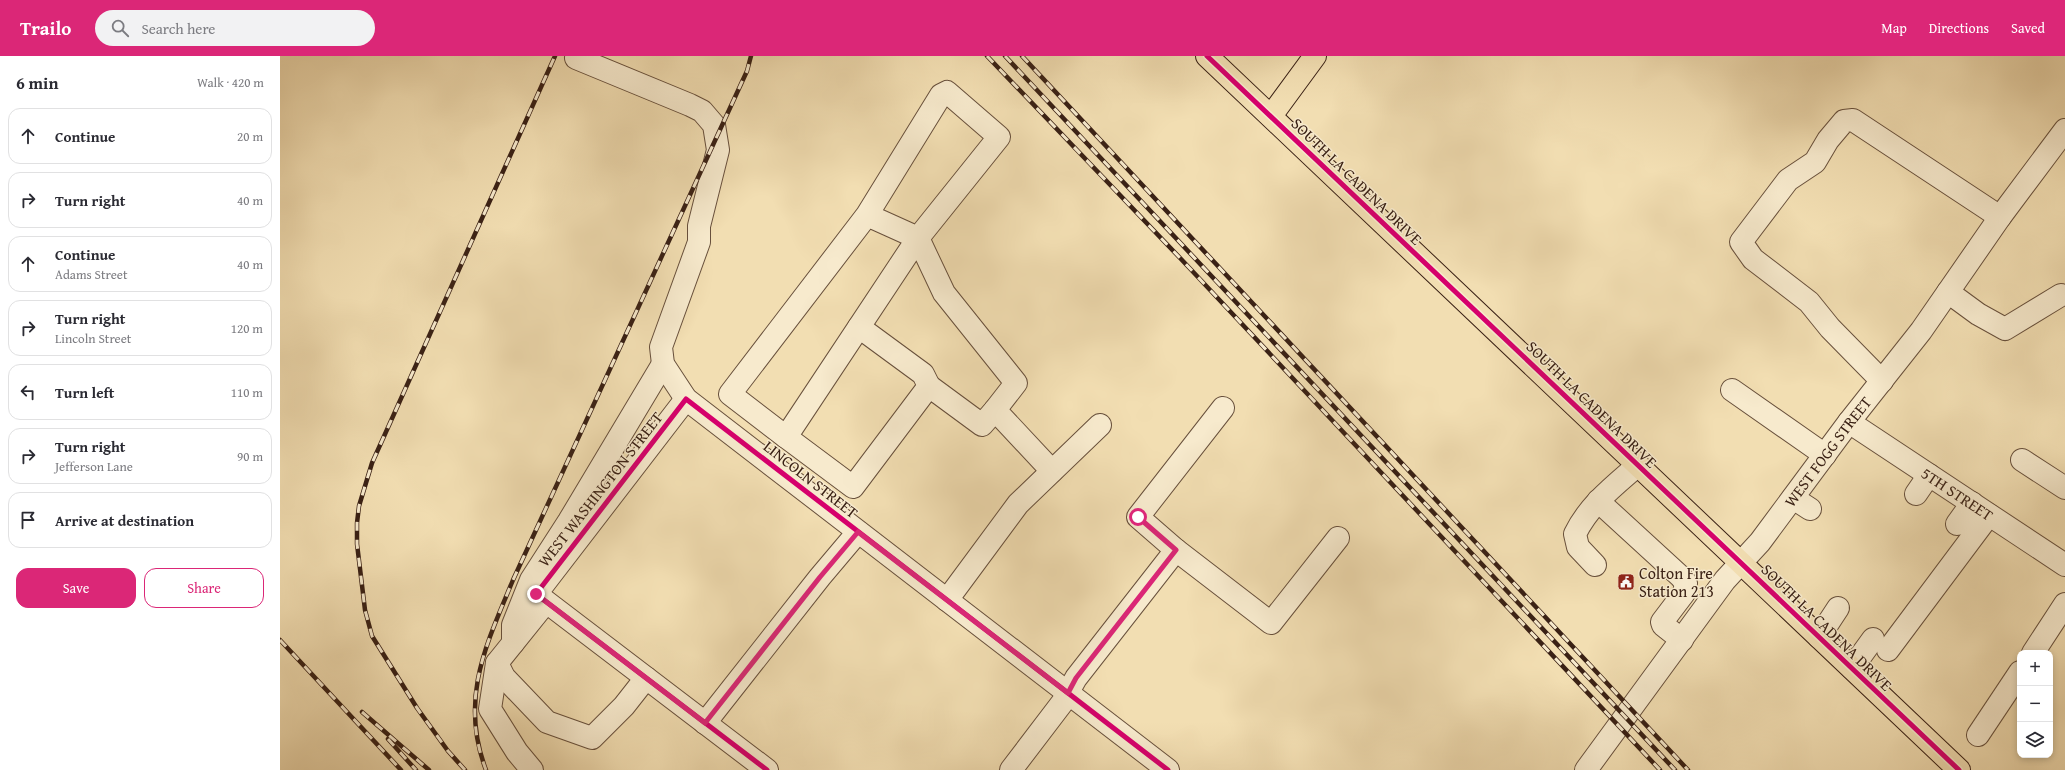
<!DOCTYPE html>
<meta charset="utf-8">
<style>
body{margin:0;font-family:"Gentium Book Plus",serif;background:#f2f2f3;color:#2b2b33}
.controls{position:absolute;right:12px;bottom:12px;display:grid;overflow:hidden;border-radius:8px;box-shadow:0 2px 6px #0003}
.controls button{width:36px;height:36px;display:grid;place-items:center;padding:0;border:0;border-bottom:1px solid #e1e1e2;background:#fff;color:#2b2b33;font:20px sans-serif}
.stop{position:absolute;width:12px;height:12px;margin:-9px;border:3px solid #db2777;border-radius:50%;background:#fff}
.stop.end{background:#db2777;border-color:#fff;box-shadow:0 1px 4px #0008}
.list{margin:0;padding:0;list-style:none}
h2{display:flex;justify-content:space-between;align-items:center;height:52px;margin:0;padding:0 16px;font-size:17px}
h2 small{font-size:13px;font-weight:400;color:#7c7c81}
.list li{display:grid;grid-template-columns:26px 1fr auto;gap:12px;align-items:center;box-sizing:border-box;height:56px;margin:0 8px 8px;padding:0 8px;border:1px solid #e1e1e2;border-radius:12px}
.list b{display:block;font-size:15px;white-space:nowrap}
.list p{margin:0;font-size:13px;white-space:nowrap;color:#7c7c81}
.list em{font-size:13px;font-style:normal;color:#7c7c81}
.actions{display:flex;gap:8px;padding:12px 16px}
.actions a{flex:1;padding:9px 0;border:1px solid #db2777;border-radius:12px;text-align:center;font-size:14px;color:#db2777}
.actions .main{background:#db2777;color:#fff}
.icon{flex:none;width:22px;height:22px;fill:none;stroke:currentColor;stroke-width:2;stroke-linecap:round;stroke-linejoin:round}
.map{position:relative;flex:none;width:1785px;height:714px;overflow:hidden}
header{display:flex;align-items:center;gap:24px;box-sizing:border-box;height:56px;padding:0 20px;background:#db2777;color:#fff}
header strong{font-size:19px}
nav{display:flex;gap:22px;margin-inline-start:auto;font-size:14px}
.search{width:280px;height:36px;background:#f2f2f3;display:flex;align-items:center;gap:10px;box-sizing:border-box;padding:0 14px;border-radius:22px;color:#7c7c81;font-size:15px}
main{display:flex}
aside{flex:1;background:#fff}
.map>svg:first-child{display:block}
</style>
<header>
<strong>Trailo</strong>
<div class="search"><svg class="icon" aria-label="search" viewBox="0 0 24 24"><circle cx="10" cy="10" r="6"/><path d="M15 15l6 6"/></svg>Search here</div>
<nav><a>Map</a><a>Directions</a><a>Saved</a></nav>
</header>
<main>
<aside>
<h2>6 min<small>Walk · 420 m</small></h2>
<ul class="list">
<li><svg class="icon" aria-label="ahead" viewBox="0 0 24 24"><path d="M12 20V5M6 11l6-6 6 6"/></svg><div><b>Continue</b></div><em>20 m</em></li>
<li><svg class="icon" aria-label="right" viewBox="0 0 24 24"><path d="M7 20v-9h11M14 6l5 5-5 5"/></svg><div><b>Turn right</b></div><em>40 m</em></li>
<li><svg class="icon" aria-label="ahead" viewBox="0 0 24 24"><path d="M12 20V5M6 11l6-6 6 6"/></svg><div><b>Continue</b><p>Adams Street</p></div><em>40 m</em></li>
<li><svg class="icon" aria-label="right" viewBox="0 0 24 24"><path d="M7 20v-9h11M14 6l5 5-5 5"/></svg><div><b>Turn right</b><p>Lincoln Street</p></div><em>120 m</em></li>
<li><svg class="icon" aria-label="left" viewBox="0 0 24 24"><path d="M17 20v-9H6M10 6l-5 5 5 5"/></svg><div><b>Turn left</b></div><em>110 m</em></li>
<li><svg class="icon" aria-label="right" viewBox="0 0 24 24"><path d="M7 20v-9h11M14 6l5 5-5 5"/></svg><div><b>Turn right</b><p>Jefferson Lane</p></div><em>90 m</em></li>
<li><svg class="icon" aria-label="arrive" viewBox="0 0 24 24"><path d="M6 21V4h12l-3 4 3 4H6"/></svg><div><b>Arrive at destination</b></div></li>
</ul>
<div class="actions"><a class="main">Save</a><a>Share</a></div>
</aside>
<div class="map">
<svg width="1785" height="714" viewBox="0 0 1785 714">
<rect width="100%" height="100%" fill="#f2deb2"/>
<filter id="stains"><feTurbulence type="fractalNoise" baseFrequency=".005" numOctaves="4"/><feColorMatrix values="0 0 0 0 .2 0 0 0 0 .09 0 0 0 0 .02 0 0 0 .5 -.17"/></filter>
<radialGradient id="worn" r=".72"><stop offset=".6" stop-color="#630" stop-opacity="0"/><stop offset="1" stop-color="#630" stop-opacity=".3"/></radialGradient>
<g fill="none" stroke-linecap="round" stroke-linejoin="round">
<g stroke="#68503c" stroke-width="24">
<g id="minor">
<path d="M296,2l114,47 12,6 12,14 4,25 -19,76v16l-38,105 2,17 23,35 482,371"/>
<path d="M587,159l-137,179 56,43 132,-199 -51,-23 74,-120 6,-3 52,45 -81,101 26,55 72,90 -21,27 57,61"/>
<path d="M1668,236l30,22 27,15 56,-34"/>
<path d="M579,271l64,47 6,12"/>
<path d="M1602,325l-52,-53 -21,-26 -56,-43 -12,-17 47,-62 27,-18 13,-22 16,-19 9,-1 147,97"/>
<path d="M1452,334l93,65"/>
<path d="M406,343l-150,195 231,176"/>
<path id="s1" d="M1569,366l216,143"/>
<path d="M506,381l67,50 76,-101 53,39 13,-15"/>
<path d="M1742,404l43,28"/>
<path d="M1636,438l13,-19"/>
<path d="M1513,442l17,11"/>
<path d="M1318,445l83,76 5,6 -2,10 -22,29 1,3 19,15"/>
<path d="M1677,468l15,-21"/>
<path d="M896,494l-38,-33 85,-109"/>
<path d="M1315,509l-17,-18 -3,-13c14,-29 39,-48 63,-69"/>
<path d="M667,544l71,-96 82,-79"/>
<path d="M266,546l-49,61 7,14 43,45 45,16 32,-32 22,-28"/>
<path d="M1539,581l19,-29"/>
<path d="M233,587v-18l18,-45 38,-59 94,-157"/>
<path d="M1608,594l101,-135"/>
<path d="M1753,597l32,-49"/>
<path d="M217,607l-7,46 27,43 15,18"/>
<path d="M1572,612l21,-29"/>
<path d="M425,667l115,-146 38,-45"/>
<path d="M1698,679l42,-63"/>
<path d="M731,714l51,-67 14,-25 100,-128 95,73 67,-85"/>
<path id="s2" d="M1306,714l139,-190 35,-38 89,-120 72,-91 79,-114 65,-87"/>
</g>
</g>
<g stroke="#3a2115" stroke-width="24">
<g id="major">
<path d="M927,0l752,714"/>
<path d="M991,60l44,-60"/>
</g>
</g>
<use href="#minor" stroke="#f7eacd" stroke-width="22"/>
<use href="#major" stroke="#f2deb2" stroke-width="22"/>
<g stroke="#3a2115" stroke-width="4.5">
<g id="rail">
<path d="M707,0l194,203 479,511"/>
<path d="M725,0l670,714"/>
<path d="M742,0l666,714"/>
<path d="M0,584l121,130"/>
<path d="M82,656l67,58"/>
<path d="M108,683l28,31"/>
<path d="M185,714l-17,-19 -31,-43 -45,-72 -7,-26 -8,-66v-21l2,-17 13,-43 183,-407"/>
<path d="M206,714c-27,-71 0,-125 27,-190l234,-509 4,-15"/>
</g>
</g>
<use href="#rail" stroke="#f7eacd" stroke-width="3" stroke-dasharray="9" stroke-linecap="butt"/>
<g stroke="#f7eacd" stroke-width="8">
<g id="cycleway">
<path d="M927,0l752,714"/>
<path d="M487,714l-231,-176 150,-195 482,371"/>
</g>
</g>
<use href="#cycleway" stroke="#d6006c" stroke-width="5"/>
</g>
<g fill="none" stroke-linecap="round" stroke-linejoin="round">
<path stroke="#db2777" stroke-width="5" d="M256,538l169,129 115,-146 38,-45 210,161 8,-15 100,-128 -38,-33"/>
</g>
<defs>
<g id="civic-square" transform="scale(0.9)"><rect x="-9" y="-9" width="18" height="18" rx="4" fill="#8f2418" stroke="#f7eacd"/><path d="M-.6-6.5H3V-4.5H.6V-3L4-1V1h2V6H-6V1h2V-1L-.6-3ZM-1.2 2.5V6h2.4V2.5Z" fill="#fff"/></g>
</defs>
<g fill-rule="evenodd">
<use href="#civic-square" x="1346" y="526"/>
</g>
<g text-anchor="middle" stroke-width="3" stroke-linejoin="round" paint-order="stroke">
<g font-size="16" fill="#3a2115" stroke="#f7eacd">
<text transform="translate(1077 125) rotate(44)" y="6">SOUTH LA CADENA DRIVE</text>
<text transform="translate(1312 348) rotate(44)" y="6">SOUTH LA CADENA DRIVE</text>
<text dy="6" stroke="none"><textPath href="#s2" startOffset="400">WEST FOGG STREET</textPath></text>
<text transform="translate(531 423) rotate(38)" y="6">LINCOLN STREET</text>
<text transform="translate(320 433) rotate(-52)" y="6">WEST WASHINGTON STREET</text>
<text dy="6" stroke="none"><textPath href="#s1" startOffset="130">5TH STREET</textPath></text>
<text transform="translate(1547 571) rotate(44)" y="6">SOUTH LA CADENA DRIVE</text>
</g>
<g font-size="16" fill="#3a2115" stroke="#f7eacd" text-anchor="start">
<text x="1359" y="523">Colton Fire<tspan x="1359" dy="18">Station 213</tspan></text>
</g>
</g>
<rect width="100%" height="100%" filter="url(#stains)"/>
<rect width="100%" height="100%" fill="url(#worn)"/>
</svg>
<div class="controls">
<button>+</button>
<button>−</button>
<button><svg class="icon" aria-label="layers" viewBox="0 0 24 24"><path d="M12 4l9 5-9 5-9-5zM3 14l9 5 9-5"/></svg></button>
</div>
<div class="stop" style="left:858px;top:461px"></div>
<div class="stop end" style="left:256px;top:538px"></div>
</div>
</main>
